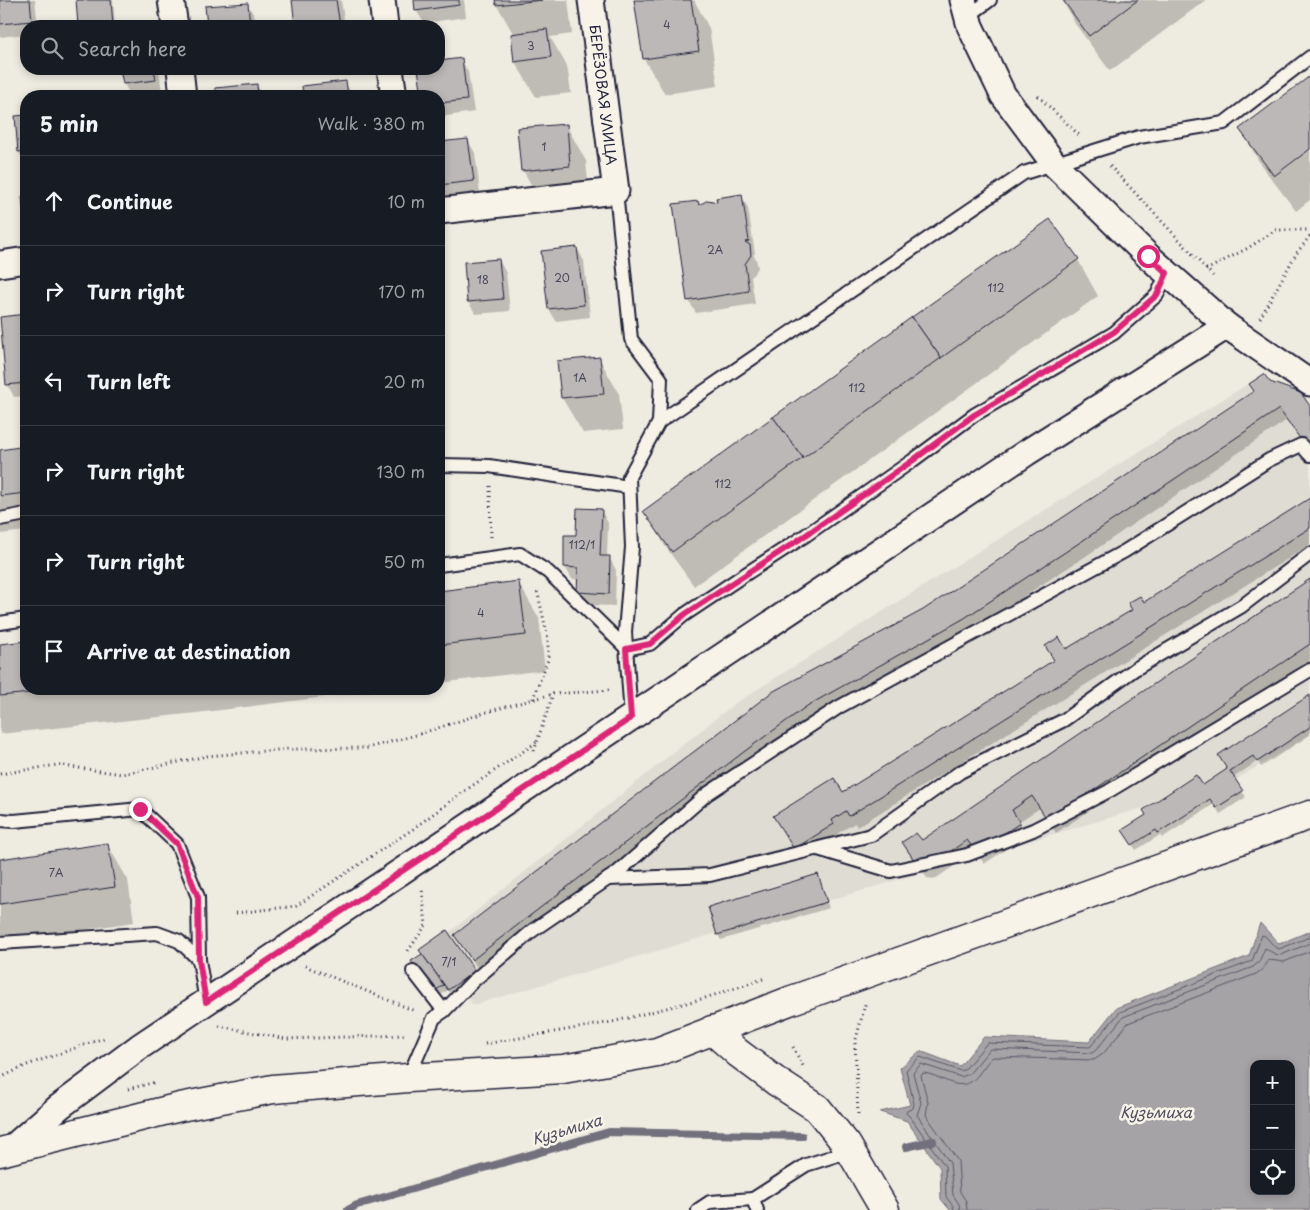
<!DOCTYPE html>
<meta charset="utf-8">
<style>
body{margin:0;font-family:"Playpen Sans",sans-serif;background:#242831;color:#f1f3f6}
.controls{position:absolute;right:15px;bottom:15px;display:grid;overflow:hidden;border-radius:10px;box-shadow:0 2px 8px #0003}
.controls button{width:45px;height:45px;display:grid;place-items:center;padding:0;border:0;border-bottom:1px solid #363941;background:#171b24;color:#f1f3f6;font:25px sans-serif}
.stop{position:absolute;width:15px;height:15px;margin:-11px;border:4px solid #db2777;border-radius:50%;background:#fff}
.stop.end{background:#db2777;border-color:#fff;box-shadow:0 1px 5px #0008}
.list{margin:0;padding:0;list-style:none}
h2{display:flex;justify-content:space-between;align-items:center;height:65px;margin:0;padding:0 20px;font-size:21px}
h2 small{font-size:16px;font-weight:400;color:#9ea1a6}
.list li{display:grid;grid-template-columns:32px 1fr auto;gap:15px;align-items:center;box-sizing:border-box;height:90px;padding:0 20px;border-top:1px solid #363941}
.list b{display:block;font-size:19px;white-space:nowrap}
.list em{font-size:16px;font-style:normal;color:#9ea1a6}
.icon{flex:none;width:28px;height:28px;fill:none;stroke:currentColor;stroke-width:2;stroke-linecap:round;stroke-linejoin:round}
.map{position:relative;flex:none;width:1310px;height:1210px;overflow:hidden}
.search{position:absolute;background:#171b24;box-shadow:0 2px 8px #0003;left:20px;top:20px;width:425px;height:55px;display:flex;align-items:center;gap:12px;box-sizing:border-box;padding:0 18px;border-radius:20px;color:#9ea1a6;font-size:19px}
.panel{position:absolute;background:#171b24;box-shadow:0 2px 8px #0003;left:20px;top:90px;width:425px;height:605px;border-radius:20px}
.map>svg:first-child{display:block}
</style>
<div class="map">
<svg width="1310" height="1210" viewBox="0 0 1310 1210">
<rect width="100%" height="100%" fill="#eeebe1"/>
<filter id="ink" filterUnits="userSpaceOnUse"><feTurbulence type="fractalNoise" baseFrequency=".02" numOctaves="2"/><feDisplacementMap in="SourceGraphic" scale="10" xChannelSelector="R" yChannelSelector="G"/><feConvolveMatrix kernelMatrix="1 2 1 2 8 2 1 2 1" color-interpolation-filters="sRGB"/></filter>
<g filter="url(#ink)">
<path fill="#dfdcd4" d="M1259,377l51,35v322l-76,47 -761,224 -38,-61 299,-240z"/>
<path fill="#a6a3a6" stroke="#716f7b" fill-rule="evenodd" d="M1260,923l19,21 31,-13v279h-360l-9,-11 -1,-31 -33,-47 -27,-9 30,-7 -10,-37 20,-17 40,15 24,-29 105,5 27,-34 133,-52zM1254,1064h37v127h-37z"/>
<g fill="#0003">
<path d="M0,0h35l3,26h-12v8l-26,3z"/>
<path d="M77,0h36l2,26h-35z"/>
<path d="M293,0h48l4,26h-49z"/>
<path d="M415,0h49l2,17 -42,6 -8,-13z"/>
<path d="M496,0h72l4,34 -22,3 17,29 4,27 -35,4 -21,-35 -1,-27 -17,-30z"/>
<path d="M633,0h61l15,28 9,58 -53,8 -21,-35 -8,-54z"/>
<path d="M1062,0h144l-96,71 -34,-46z"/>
<path d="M247,4l8,13v9h-47l-2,-19z"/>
<path d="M461,59l7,13 6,40 -35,5v-21h-16l-4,-27h20v-7z"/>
<path d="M122,69h37l3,24 -31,3 -7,-12z"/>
<path d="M1310,77v123l-14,11 -35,-46 -20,-35z"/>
<path d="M345,82l8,14h-49l-1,-9z"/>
<path d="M257,86l6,10h-46l-1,-7z"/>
<path d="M26,116v48l-7,-12 -3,-35z"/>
<path d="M566,125l20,36 4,41 -47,4 -20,-36z"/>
<path d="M468,140l7,13 5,40 -41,5v-54z"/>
<path d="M741,195l7,13 7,46h-2l3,5 2,9 -7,9 4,27 -59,9 -7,-12 9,-99 2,4 18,-2z"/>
<path d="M1050,220l28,40 20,36 -404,290 -29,-40 -20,-35z"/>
<path d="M577,248l7,13 6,56 -34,4 -7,-12z"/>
<path d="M499,260l7,13 4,38 -34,3 -8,-12z"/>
<path d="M26,316v80l-12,1 -7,-13 -6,-66z"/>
<path d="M599,358l20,36 4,35 -40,4 -21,-35z"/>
<path d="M1269,383l41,25v44l-23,-32 -201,136 -116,75 -155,88 -335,252 -17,-23 461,-336z"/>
<path d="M26,448v83l-26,3v-83z"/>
<path d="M1310,500v45l-453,282 -2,-4 -17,10 2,4 -38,24 -20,-32 60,-36 213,-132 11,-10z"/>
<path d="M601,510l7,13 -1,34h2l7,13 -1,36 -29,-1 -7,-13v-12l-7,-1 -7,-12 13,-31z"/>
<path d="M1310,580v82l-254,171 -16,-25 -22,14 8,14 -42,28 -8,-13 -41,28 -8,-1 -16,-23z"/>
<path d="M518,582l21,36 6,52 -106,13v-91z"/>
<path d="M26,642v47h365l-195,24 -196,21v-89z"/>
<path d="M1310,697v38l-49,32 -3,-6 -25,17 13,19 -26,17 -6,-10 -52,34 -2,-3 -24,15 -9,-14 101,-66z"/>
<path d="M107,844l21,36 6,42 -134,20v-82z"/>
<path d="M818,876l11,32 -108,32 -3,-5z"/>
<path d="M446,932l35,52 -25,18 -8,-12 -11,8 -14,-44z"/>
</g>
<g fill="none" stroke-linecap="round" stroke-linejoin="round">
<g stroke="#575666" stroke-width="1">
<path d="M954,1210l-1,-4 -7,-9 -1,-31 -34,-48 -5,-5 1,-2 6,-3 1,-4 -8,-34 14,-13 41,14 4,-2 22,-26 103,4 30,-35 132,-51 10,-26 3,1 10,11 4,2 31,-12"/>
<path d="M960,1210l-1,-6 -6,-9 -3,-32 -33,-48 4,-12 -8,-30 8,-9 40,13 8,-3 21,-25 102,4 5,-4 26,-32 130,-50 6,-5 6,-14 10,6 6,1 29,-12"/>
<path d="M967,1210l-1,-9 -6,-9 -2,-31 -32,-46 2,-13 -7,-26 2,-3c16,1 33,19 49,8 9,-7 13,-18 21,-24l101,3 9,-6 25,-31 128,-49 7,-5 6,-9 15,2 26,-11"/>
</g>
<g stroke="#716f7b" stroke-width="8">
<path d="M906,1147l27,-6"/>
<path d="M348,1210l9,-5 252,-73 193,4"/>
</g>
</g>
<g fill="#bbb8b7" stroke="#22223b">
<path d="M0,0h30l2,21 -32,3z"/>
<path d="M76,0h35l2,26h-35z"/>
<path d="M292,0h44l4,25 -45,1z"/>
<path d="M414,0h45v5l-44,6z"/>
<path d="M495,0h47l-46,5z"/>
<path d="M634,0h57l8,51 -56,8z"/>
<path d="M1063,0h75l-49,36z"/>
<path d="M248,3l2,23h-43l-2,-20z"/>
<path d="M547,29l4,28 -37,5 -3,-28z"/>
<path d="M462,58l5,42 -28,3v-7h-17l-4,-27h21v-8z"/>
<path d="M120,69h34l2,11 -33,4z"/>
<path d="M1310,76v73l-36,27 -35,-47z"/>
<path d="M346,81l2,15h-45l-1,-10z"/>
<path d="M257,84l1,12h-42l-1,-8z"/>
<path d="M26,115v36l-8,1 -3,-36z"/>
<path d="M567,124l3,42 -49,5 -4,-43z"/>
<path d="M468,139l6,42 -35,4v-43z"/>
<path d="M742,194l7,47 -4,1 5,3 1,10 -6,9 4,27 -62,10 -14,-97 25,-3 1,4 9,-5 9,2 -1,-4z"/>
<path d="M22,197h4v36z"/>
<path d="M1050,219l29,40 -138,99 -29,-41z"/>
<path d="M577,247l7,58 -36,4 -7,-58z"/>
<path d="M499,259l4,40 -36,3 -3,-40z"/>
<path d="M26,314v69l-20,2 -6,-68z"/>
<path d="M912,317l29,41 -138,100 -30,-41z"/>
<path d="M600,357l4,37 -43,4 -4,-37z"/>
<path d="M1264,374l6,8 31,11 9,13v38l-4,3 -27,-38 -200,134 -116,76 -156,87 -62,45 -273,209 -18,-25 318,-243 151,-82 331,-219 -5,-7z"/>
<path d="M773,417l30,41 -131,94 -29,-41z"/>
<path d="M26,446v47l-26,3v-46z"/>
<path d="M1310,498v30l-461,288 -3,-5 -14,9 2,4 -40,25 -21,-33 61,-38 9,14 211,-132 -9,-14 14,-9 7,12 66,-39 -4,-7 12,-7 4,6z"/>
<path d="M577,508l25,1 -2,47h10l-1,38 -32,-2 1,-24 -14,-1v-32h12z"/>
<path d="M1310,579v65l-262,177 -16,-25 -20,14 8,13 -44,29 -9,-12 -39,27 -10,-1 -16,-24 14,-9 6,7z"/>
<path d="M519,581l7,54 -87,10v-54z"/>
<path d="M26,641v48h45l-71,7v-52z"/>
<path d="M1310,695v32l-53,35 -4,-6 -23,15 13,20 -27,17 -6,-9 -52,34 -2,-3 -24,15 -10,-15 24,-15 -3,-5 53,-35 7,10 24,-16 -9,-14z"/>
<path d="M108,843l7,44 -115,17v-45z"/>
<path d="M818,874l9,28 -110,33 -9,-28z"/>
<path d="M447,930l28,41 -27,19 -29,-40z"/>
<path d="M422,954l22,31 -11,7 -22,-31z"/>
</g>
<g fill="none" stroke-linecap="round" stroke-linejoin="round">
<g stroke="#22223b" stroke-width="16">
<g id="service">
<path d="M967,17l23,-17"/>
<path d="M616,191l15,148 30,40 -2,43 -30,55 3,70 -7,85 6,85"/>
<path d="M659,422l365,-249 115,-36 85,-14 86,-66"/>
<path d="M439,465l50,1 140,21"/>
<path d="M0,519l26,-5"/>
<path d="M439,565l81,-11 28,18 79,77 23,-5 34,-29 54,-36 68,-44 106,-74 62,-46 140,-82 43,-38 10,-22"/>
<path d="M0,623l26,-4"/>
<path d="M0,820l14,1 126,-12 37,35 21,53 1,63"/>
<path d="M818,849l73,22 76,-16 66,-25 76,-39 201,-121"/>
<path d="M608,879l102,-4 161,-40 89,-63 104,-52 71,-51 107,-63 68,-52"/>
<path d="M0,943l157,-10 22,8 20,19 7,42"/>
<path d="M413,971l31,40"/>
<path d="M408,1078l26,-60 10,-7 28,-29 60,-51 86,-59 89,-78 132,-87 286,-156 144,-91 32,-15 9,10"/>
<path d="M698,1210l12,-8 43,-3"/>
<path d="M757,1210l-4,-11 53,-34 44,-14"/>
</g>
</g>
<g stroke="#22223b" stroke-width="29">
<g id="minor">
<path d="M171,0l4,26"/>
<path d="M382,0l3,26"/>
<path d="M963,0l7,26 33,69 52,70 93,91 79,70 83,57"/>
<path d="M180,69l3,27"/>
<path d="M390,69l4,27"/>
<path d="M439,211l177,-20 -25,-191"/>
<path d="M0,264l26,-4"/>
<path d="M11,1149l48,-42 80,-60 67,-45 820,-549 201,-127"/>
</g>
</g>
<g stroke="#22223b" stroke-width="31">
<path id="tertiary" d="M712,1030l26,23 39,29 40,26 30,37 38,65"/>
</g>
<g stroke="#22223b" stroke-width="31">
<path id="secondary" d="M0,1152l180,-45 93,-18 135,-11 155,-9 94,-17 135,-52 518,-185"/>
</g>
<g stroke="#22223b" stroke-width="3" stroke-dasharray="1 4" stroke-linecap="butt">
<path d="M1038,96l41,39"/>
<path d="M1110,166l103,110"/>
<path d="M1206,270l42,-22 28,-18h34"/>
<path d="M1260,318l36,-64 14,-18"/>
<path d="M490,486l1,54"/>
<path d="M533,699l15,-39v-22l-11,-48"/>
<path d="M534,751l19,-57 56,-4"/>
<path d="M0,774l57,-9 65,9 85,-18 82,-7 78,-1 49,-13 74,-24 63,-17"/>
<path d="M236,913l60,-7 117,-77 50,-37 74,-50"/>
<path d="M408,951l18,-26 -4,-37"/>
<path d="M305,966l110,45"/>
<path d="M219,1026l67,13 120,-4"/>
<path d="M485,1044l127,-22 93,-24 61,-20"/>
<path d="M793,1047l10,19"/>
<path d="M0,1078l27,-13 77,-27"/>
<path d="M128,1089l28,-7"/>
<path d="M858,1114l-3,-71 11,-42"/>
</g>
<use href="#service" stroke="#f7f3e8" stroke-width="12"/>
<use href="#minor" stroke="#f7f3e8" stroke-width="25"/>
<use href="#tertiary" stroke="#f7f3e8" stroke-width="28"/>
<use href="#secondary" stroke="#f7f3e8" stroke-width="28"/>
</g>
</g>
<g fill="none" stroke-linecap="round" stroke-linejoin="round" filter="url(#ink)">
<path stroke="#db2777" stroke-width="6" d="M140,809l37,35 21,53 1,63 7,42 425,-284 -5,-69 24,-5 34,-29 122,-80 106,-74 62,-46 140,-83 43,-37 10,-22 -19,-17"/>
</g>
<g text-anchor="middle" stroke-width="5" stroke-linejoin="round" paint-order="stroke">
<g font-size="11" fill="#48485a">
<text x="667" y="29">4</text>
<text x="531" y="50">3</text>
<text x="544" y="151">1</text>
<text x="715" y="254">2А</text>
<text x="562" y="282">20</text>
<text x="483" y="284">18</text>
<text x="996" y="292">112</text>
<text x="580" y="382">1А</text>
<text x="857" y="392">112</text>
<text x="723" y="488">112</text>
<text x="582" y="549">112/1</text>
<text x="481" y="617">4</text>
<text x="56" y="877">7А</text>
<text x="449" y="966">7/1</text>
</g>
<g font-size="14" fill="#22223b" stroke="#f7f3e8">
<text transform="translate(603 95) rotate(83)" y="5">БЕРЁЗОВАЯ УЛИЦА</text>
</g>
<g font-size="15" font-style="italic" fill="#504f60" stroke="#f7f3e8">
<text x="1156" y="1118">Кузьмиха</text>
<text transform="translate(567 1130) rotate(-16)" y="5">Кузьмиха</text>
</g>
</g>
</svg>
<div class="controls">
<button>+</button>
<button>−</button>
<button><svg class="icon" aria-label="locate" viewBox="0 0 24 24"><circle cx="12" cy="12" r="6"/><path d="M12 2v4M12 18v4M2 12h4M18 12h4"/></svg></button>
</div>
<div class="stop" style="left:1148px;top:256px"></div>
<div class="stop end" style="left:140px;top:809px"></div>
<div class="search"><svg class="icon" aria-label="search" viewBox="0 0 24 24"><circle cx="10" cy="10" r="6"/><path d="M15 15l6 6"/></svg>Search here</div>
<section class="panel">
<h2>5 min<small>Walk · 380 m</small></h2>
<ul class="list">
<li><svg class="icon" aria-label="ahead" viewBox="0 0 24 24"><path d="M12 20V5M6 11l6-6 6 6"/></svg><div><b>Continue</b></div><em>10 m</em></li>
<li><svg class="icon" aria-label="right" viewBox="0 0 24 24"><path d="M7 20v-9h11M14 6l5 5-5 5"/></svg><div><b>Turn right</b></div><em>170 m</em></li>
<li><svg class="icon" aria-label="left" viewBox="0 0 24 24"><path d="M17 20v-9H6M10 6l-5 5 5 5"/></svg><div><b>Turn left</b></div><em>20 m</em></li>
<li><svg class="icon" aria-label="right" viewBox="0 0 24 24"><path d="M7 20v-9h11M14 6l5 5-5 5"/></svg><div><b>Turn right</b></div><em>130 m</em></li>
<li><svg class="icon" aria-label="right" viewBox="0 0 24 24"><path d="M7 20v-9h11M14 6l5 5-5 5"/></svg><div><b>Turn right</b></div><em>50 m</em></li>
<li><svg class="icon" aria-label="arrive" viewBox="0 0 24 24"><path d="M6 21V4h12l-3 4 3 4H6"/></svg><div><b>Arrive at destination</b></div></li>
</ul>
</section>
</div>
